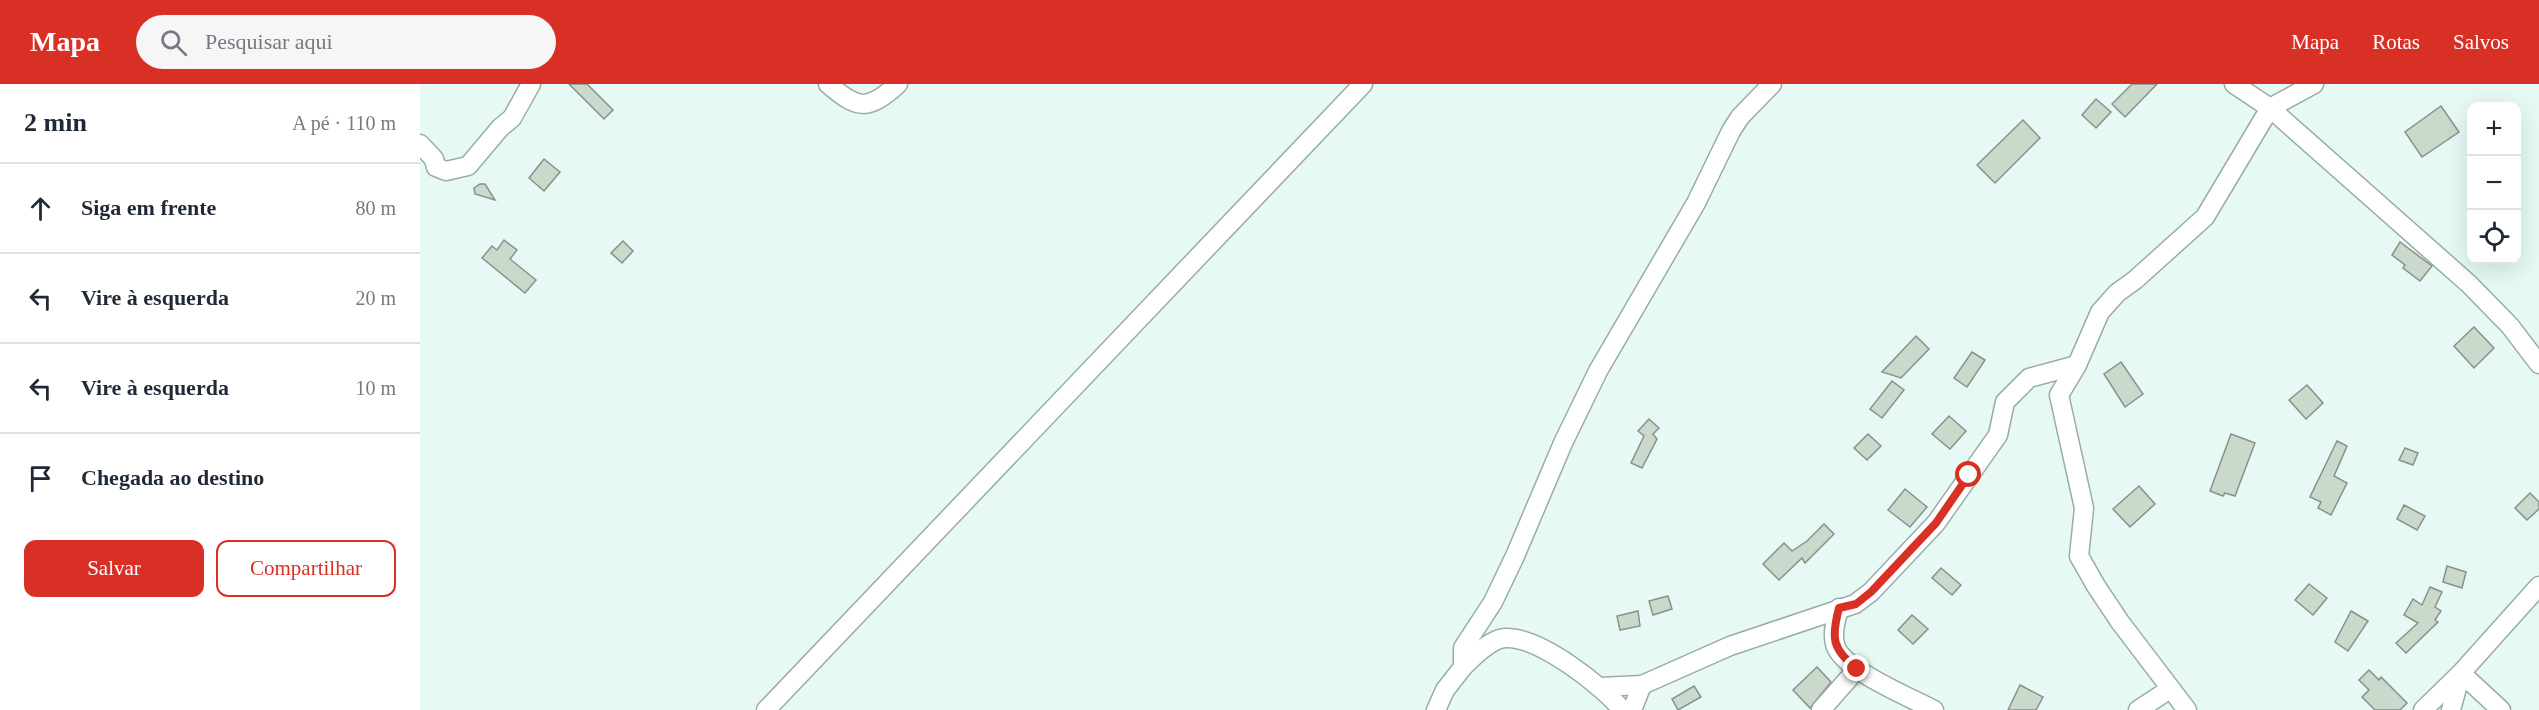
<!DOCTYPE html>
<html lang="pt">
<meta charset="utf-8">
<style>
body{margin:0;font-family:Georgia,serif;background:#f6f6f7;color:#1f2937}
.controls{position:absolute;right:18px;top:18px;display:grid;overflow:hidden;border-radius:12px;box-shadow:0 6px 24px #0002}
.controls button{width:54px;height:54px;display:grid;place-items:center;padding:0;border:0;border-bottom:2px solid #e0e1e3;background:#fff;color:#1f2937;font:30px sans-serif}
.stop{position:absolute;width:18px;height:18px;margin:-14px;border:4px solid #d93025;border-radius:50%;background:#fff}
.stop.end{background:#d93025;border-color:#fff;box-shadow:0 2px 6px #0008}
.list{margin:0;padding:0;list-style:none}
h2{display:flex;justify-content:space-between;align-items:center;height:78px;margin:0;padding:0 24px;font-size:26px}
h2 small{font-size:20px;font-weight:400;color:#747a83}
.list li{display:grid;grid-template-columns:39px 1fr auto;gap:18px;align-items:center;box-sizing:border-box;height:90px;padding:0 24px;border-top:2px solid #e0e1e3}
.list b{display:block;font-size:22px;white-space:nowrap}
.list em{font-size:20px;font-style:normal;color:#747a83}
.actions{display:flex;gap:12px;padding:18px 24px}
.actions a{flex:1;padding:14px 0;border:2px solid #d93025;border-radius:12px;text-align:center;font-size:21px;color:#d93025}
.actions .main{background:#d93025;color:#fff}
.icon{flex:none;width:33px;height:33px;fill:none;stroke:currentColor;stroke-width:2;stroke-linecap:round;stroke-linejoin:round}
.map{position:relative;flex:none;width:2119px;height:626px;overflow:hidden}
header{display:flex;align-items:center;gap:36px;box-sizing:border-box;height:84px;padding:0 30px;background:#d93025;color:#fff}
header strong{font-size:28px}
nav{display:flex;gap:33px;margin-inline-start:auto;font-size:21px}
.search{width:420px;height:54px;background:#f6f6f7;display:flex;align-items:center;gap:15px;box-sizing:border-box;padding:0 21px;border-radius:33px;color:#747a83;font-size:22px}
main{display:flex}
aside{flex:1;background:#fff}
.map>svg:first-child{display:block}
</style>
<header>
<strong>Mapa</strong>
<div class="search"><svg class="icon" aria-label="search" viewBox="0 0 24 24"><circle cx="10" cy="10" r="6"/><path d="M15 15l6 6"/></svg>Pesquisar aqui</div>
<nav><a>Mapa</a><a>Rotas</a><a>Salvos</a></nav>
</header>
<main>
<aside>
<h2>2 min<small>A pé · 110 m</small></h2>
<ul class="list">
<li><svg class="icon" aria-label="ahead" viewBox="0 0 24 24"><path d="M12 20V5M6 11l6-6 6 6"/></svg><div><b>Siga em frente</b></div><em>80 m</em></li>
<li><svg class="icon" aria-label="left" viewBox="0 0 24 24"><path d="M17 20v-9H6M10 6l-5 5 5 5"/></svg><div><b>Vire à esquerda</b></div><em>20 m</em></li>
<li><svg class="icon" aria-label="left" viewBox="0 0 24 24"><path d="M17 20v-9H6M10 6l-5 5 5 5"/></svg><div><b>Vire à esquerda</b></div><em>10 m</em></li>
<li><svg class="icon" aria-label="arrive" viewBox="0 0 24 24"><path d="M6 21V4h12l-3 4 3 4H6"/></svg><div><b>Chegada ao destino</b></div></li>
</ul>
<div class="actions"><a class="main">Salvar</a><a>Compartilhar</a></div>
</aside>
<div class="map">
<svg width="2119" height="626" viewBox="0 0 2119 626">
<rect width="100%" height="100%" fill="#e6f9f4"/>
<g fill="#cbd9cd" stroke="#879389" stroke-width="1.5">
<path d="M149,0h18l26,26 -9,9z"/>
<path d="M1712,0h25l-32,33 -13,-13z"/>
<path d="M1676,15l15,13 -15,16 -14,-13z"/>
<path d="M2021,22l18,26 -37,25 -17,-25z"/>
<path d="M1603,36l17,18 -45,45 -18,-18z"/>
<path d="M124,75l16,13 -16,19 -15,-13z"/>
<path d="M60,100h5l10,16 -20,-6 -1,-6z"/>
<path d="M84,156l13,10 -7,9 26,21 -11,13 -43,-35 10,-12 5,4z"/>
<path d="M203,157l10,10 -11,12 -11,-10z"/>
<path d="M1980,158l32,24 -12,15 -17,-13 2,-3 -13,-10z"/>
<path d="M2054,243l20,21 -20,20 -20,-22z"/>
<path d="M1496,252l13,13 -28,29 -19,-6z"/>
<path d="M1552,268l13,8 -18,27 -13,-9z"/>
<path d="M1701,278l22,32 -18,13 -21,-33z"/>
<path d="M1472,297l12,9 -22,28 -12,-9z"/>
<path d="M1887,301l16,18 -17,16 -17,-19z"/>
<path d="M1529,332l17,15 -16,18 -18,-15z"/>
<path d="M1229,335l10,9 -6,6 4,5 -15,29 -11,-5 13,-27 -6,-5z"/>
<path d="M1448,350l13,12 -14,14 -13,-12z"/>
<path d="M1811,350l24,9 -20,53 -10,-3 -2,3 -13,-5z"/>
<path d="M1917,357l10,5 -13,30 13,7 -16,32 -13,-7 3,-6 -11,-5z"/>
<path d="M1985,364l13,5 -5,12 -14,-5z"/>
<path d="M1719,402l16,18 -25,23 -17,-18z"/>
<path d="M1485,405l22,18 -17,20 -22,-17z"/>
<path d="M2110,409l9,9v7l-12,11 -12,-12z"/>
<path d="M1984,421l21,11 -8,14 -20,-11z"/>
<path d="M1404,440l10,10 -29,29 -3,-5 -23,22 -16,-16 21,-21 8,8 15,-10z"/>
<path d="M2027,482l19,6 -4,16 -19,-6z"/>
<path d="M1521,484l20,17 -9,10 -20,-17z"/>
<path d="M1889,500l18,14 -14,17 -18,-15z"/>
<path d="M2010,503l12,5 -7,15 6,4 -6,9 3,2 -32,31 -10,-10 22,-20 -14,-8 9,-16 9,6z"/>
<path d="M1248,512l4,13 -19,6 -4,-14z"/>
<path d="M1218,527l2,15 -20,4 -3,-14z"/>
<path d="M1931,527l17,10 -20,30 -13,-9z"/>
<path d="M1492,531l16,14 -15,15 -15,-14z"/>
<path d="M1397,583l14,15 -21,26 -17,-18z"/>
<path d="M1949,586l10,10 2,-3 26,26 -7,7h-25l-13,-13 7,-7 -10,-10z"/>
<path d="M1600,601l23,12 -7,13h-28z"/>
<path d="M1274,602l7,11 -23,13 -6,-11z"/>
</g>
<g fill="none" stroke-linecap="round" stroke-linejoin="round">
<g stroke="#9aaca7" stroke-width="21">
<g id="minor">
<path d="M408,0c30,26 40,27 70,0"/>
<path d="M1814,0l36,24 199,176 41,42 29,38"/>
<path d="M0,60l14,15 2,8 10,4 22,-5 32,-38 12,-10 19,-34"/>
<path d="M1419,524c-3,12 -7,24 -4,36 5,25 77,54 99,66"/>
<path d="M1043,583c10,-10 27,-28 42,-29 33,-2 97,47 117,72"/>
<path d="M1180,603l42,-2 88,-39 125,-42 16,-12 65,-69 62,-88 7,-33 24,-24 48,-13"/>
<path d="M346,626l597,-626"/>
<path d="M1016,626l9,-20 18,-23v-19l30,-46 22,-46 48,-113 35,-72 98,-168 35,-72 9,-14 32,-33"/>
<path d="M1212,626l10,-25"/>
<path d="M1401,626l36,-41"/>
<path d="M1718,626l32,-21"/>
<path d="M1767,626l-67,-88 -24,-36 -17,-30 5,-48 -25,-113 18,-30 23,-53 17,-19 18,-13 70,-63 65,-109 44,-24"/>
<path d="M2003,626l38,-37 78,-87"/>
<path d="M2031,626l10,-37 40,37"/>
</g>
</g>
<use href="#minor" stroke="#fff" stroke-width="18"/>
</g>
<g fill="none" stroke-linecap="round" stroke-linejoin="round">
<path stroke="#d93025" stroke-width="8" d="M1437,585c-25,-20 -26,-31 -18,-61l17,-4 15,-12 65,-69 33,-48"/>
</g>
</svg>
<div class="controls">
<button>+</button>
<button>−</button>
<button><svg class="icon" aria-label="locate" viewBox="0 0 24 24"><circle cx="12" cy="12" r="6"/><path d="M12 2v4M12 18v4M2 12h4M18 12h4"/></svg></button>
</div>
<div class="stop" style="left:1549px;top:391px"></div>
<div class="stop end" style="left:1437px;top:585px"></div>
</div>
</main>
